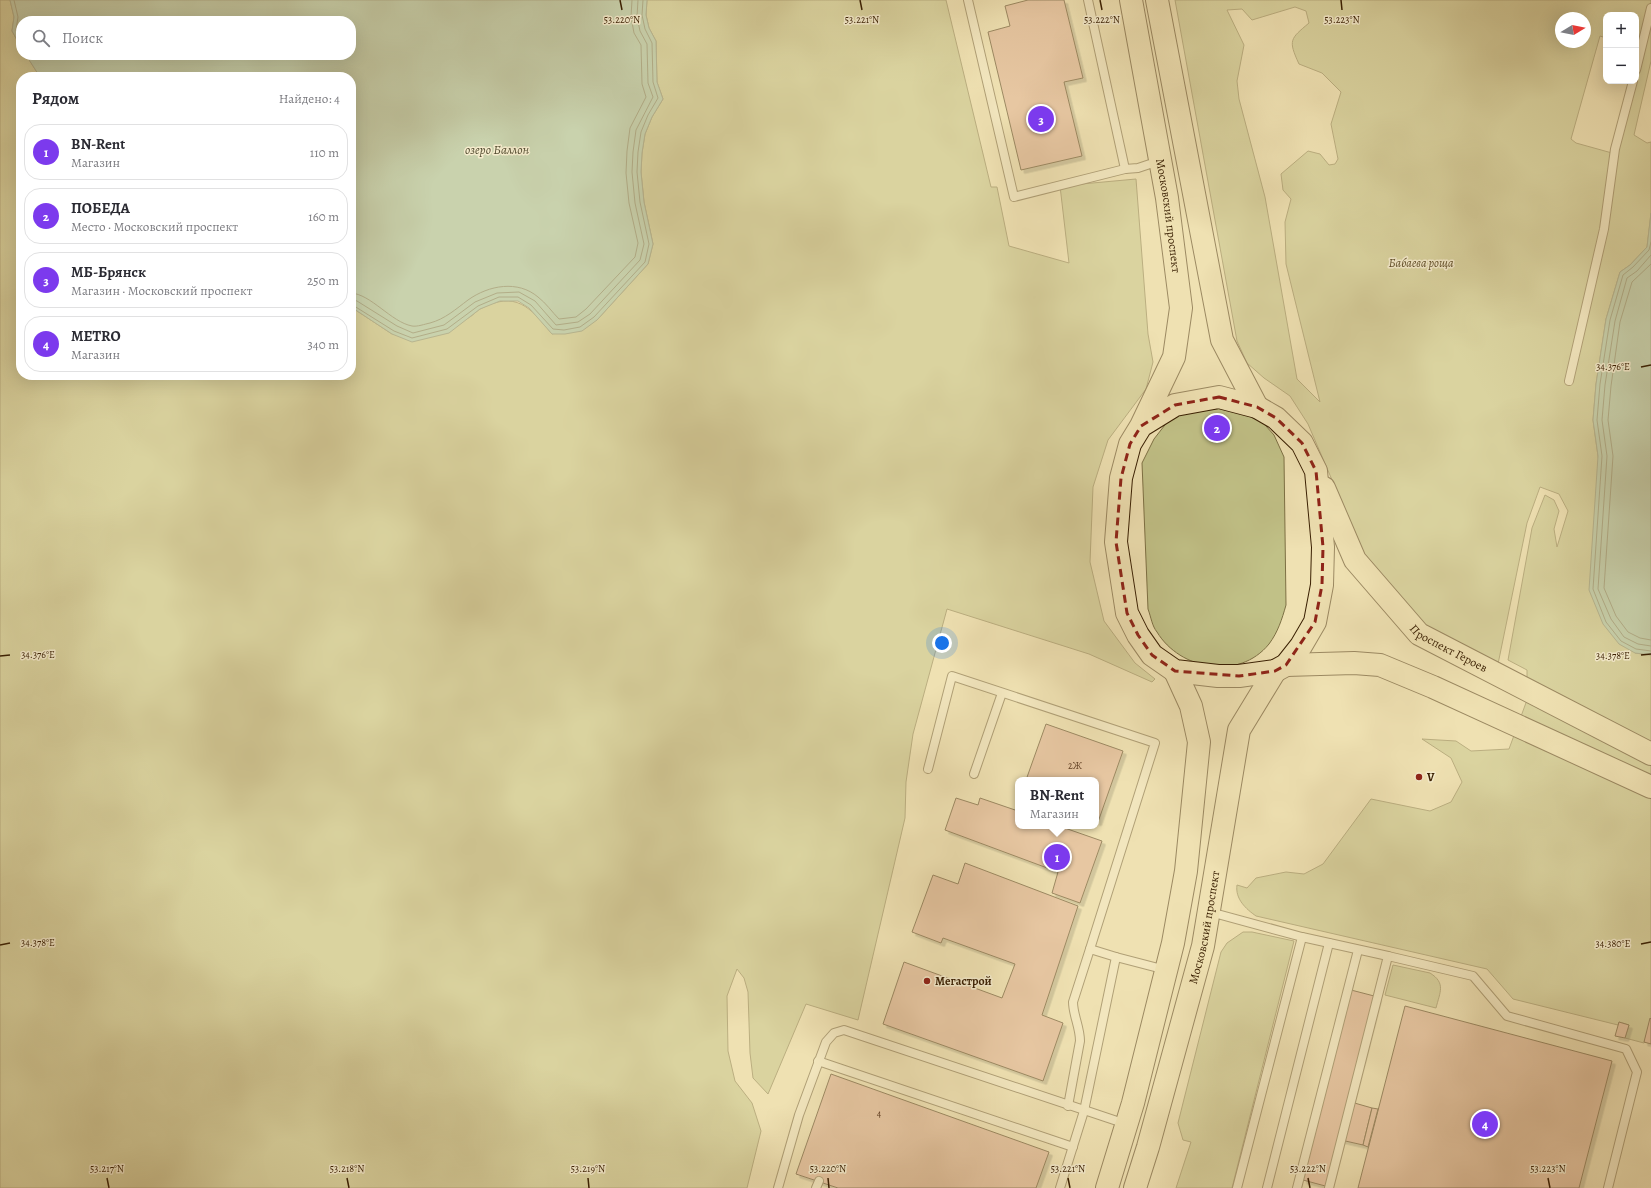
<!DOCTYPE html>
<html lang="ru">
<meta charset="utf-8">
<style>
body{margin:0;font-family:Alegreya,serif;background:#f7f7f7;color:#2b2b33}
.controls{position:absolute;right:12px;top:12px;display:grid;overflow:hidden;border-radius:8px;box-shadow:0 4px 16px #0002}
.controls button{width:36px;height:36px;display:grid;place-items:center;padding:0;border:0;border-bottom:1px solid #e1e1e2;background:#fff;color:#2b2b33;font:20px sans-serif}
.compass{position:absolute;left:1555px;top:12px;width:36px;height:36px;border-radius:50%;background:#fff;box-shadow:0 4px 16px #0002;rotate:80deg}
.you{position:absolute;left:942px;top:643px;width:14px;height:14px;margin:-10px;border:3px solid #fff;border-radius:50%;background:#1a73e8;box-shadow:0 0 0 6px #1a73e833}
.badge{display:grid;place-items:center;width:26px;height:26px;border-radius:50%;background:#7c3aed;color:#fff;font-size:13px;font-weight:700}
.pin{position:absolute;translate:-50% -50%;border:2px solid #fff;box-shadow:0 1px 4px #0006}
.popup{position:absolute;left:1015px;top:777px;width:84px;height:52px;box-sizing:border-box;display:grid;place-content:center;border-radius:8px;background:#fff;filter:drop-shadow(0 1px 3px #0005);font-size:13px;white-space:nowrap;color:#7c7c81}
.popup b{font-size:15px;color:#2b2b33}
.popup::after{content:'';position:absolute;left:50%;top:100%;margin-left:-8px;border:8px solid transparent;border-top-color:#fff}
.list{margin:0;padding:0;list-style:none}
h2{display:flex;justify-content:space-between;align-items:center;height:52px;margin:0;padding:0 16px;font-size:17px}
h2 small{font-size:13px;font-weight:400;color:#7c7c81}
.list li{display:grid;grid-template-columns:26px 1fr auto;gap:12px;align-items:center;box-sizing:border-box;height:56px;margin:0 8px 8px;padding:0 8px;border:1px solid #e1e1e2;border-radius:16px}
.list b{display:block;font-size:15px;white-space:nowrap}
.list p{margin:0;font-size:13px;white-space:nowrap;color:#7c7c81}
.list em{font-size:13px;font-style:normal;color:#7c7c81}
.icon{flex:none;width:22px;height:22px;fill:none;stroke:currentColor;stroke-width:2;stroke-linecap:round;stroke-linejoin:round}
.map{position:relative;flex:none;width:1651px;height:1188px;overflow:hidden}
.search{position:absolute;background:#fff;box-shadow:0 4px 16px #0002;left:16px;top:16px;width:340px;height:44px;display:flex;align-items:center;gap:10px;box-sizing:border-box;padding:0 14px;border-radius:16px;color:#7c7c81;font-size:15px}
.panel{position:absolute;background:#fff;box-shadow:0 4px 16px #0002;left:16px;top:72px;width:340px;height:308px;border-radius:16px}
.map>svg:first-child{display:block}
</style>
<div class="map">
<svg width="1651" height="1188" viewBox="0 0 1651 1188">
<defs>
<filter id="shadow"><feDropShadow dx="3.5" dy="3.5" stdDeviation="0" flood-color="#0004"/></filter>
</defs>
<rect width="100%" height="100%" fill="#efe1b2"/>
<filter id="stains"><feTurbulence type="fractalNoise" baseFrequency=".005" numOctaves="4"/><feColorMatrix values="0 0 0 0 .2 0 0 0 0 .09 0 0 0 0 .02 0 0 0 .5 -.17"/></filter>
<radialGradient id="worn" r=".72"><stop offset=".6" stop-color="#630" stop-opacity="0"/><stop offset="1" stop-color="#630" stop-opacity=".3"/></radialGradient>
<g fill="#c1c187" stroke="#7d7044" fill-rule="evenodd">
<path d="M0,0h10l4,17 -2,14 9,16v8h5l14,22h-19v298h330v-68l41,27c24,-5 49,-8 73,-15 6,-1 10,-7 15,-10 36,-19 50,-2 72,25l45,-14 51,-56 5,-20 -9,-42 -3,-30 1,-19 3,-19 7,-17 11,-18 -6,-17 -1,-41 -7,-13 -3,-13 1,-15h299l45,187h6l12,59 60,17 -9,-77 76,-7 12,155 5,28 -7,27 -38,51 -15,47 -3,75 14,59 31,42 20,16 -3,3 -63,-28 -142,-45 -34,125 -7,48 -1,36 -47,202 -52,-16 -38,90 -15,-16 -3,-25 -2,-61 -4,-14 -7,-9 -10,27 1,55 7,30 17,22 9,28 -14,57h-747z"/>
<path d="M1175,0h476v61l-17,74 13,8 4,-1v71l-4,34 -17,18 -10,7 -14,47 -10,65 -3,36 5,36 37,197 16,2v364l-7,24 -19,-5 4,-13 -10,-3 -1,3 -105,-26 -26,-30 -231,-53c-10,-7 -21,-17 -19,-31l10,3 9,-10 30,-6 18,2 19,-10 48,-65 59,12 21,-9 11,-20 -11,-24 -29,-19 34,2 15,10 38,-2 18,-49v-30l-19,-10 24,-132 13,-33 9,5 5,11 -5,18 3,18 11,-36 -9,-17 -19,-7 -13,36 -29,141 -73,-39 -62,-73 -55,-128 -18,-28 -26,-18 -17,-15 -10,-22zM1295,7l11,4 3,12c-19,16 -21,17 -10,41l23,9 19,19 -10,32 7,35 -3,5 -6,1 -9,-11 -12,-3 -27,23 2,16 8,9 -6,23 1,42 34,138 -23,-23 -32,-182 -26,-98 -2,-18 7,-36 -17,-35 15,-1 10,11zM1606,15h30v31l5,2 -5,20v13l-24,72 -36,-10 -5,-4 29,-103 6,2zM1561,18h24v24h-24z"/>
<path d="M1211,403l46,13 17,19 10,22 2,148c-4,14 -8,27 -17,39 -30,37 -89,26 -112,-12 -5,-6 -6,-15 -9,-23l-6,-146 12,-24 14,-18 19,-13z"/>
<path d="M1243,932h9l42,9 -62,247h-56l15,-46 -8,-2 -5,-17 43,-171 6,-9z"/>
<path d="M1393,965l37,8c16,10 10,19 6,35l-51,-13z"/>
</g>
<g fill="#9bbea7" stroke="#747e65">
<path d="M10,0h637l-1,15 3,13 7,13 1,41 6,17 -11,18 -7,17 -3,19 -1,19 3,30 9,42 -5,20 -51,56 -15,11 -17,3h-13l-23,-26 -11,-7h-18l-20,8 -31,24 -37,9 -20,-8 -41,-27v-230h-311l-14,-22h325v-34h-330v26l-9,-16 2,-14z"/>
<path d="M1651,213v442l-16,-2 -16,-9 -16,-20 -14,-34 9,-134 -5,-36 3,-36 10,-65 14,-47 10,-7 17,-18z"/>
</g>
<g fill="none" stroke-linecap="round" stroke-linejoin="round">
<g stroke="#6a6e54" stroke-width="1">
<path d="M14,0l4,17 -2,13 5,9"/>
<path d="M1651,242l-2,8 -16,17 -10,8 -13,45 -10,64 -3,36 5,36 -9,133 13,33 15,19 15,8 15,2"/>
<path d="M1651,255l-14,16 -10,7 -12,43 -10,64 -3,35 5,36 -9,133 13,30 13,18 14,7 13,2"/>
<path d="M1651,264l-19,18 -12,40 -9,64 -3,34 5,36 -9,132 12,28 12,16 12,6 11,2"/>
<path d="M351,293c20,1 40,29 61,33 5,1 13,-2 18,-3 15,-4 26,-14 38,-23 21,-15 50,-20 70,-3 8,6 14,15 21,22l17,-2 10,-8 49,-52 3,-14 -9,-40 -3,-30 1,-22 3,-23 16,-31 -4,-13 -1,-39 -7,-12 -3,-16 1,-17"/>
<path d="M351,299l6,2 40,25 16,7 31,-8 31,-23 22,-9 22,-1 16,9 21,24 22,-3 12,-8 50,-54 4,-16 -9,-41 -3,-31 1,-20 3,-22 17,-33 -5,-14 -1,-39 -7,-13 -3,-14 1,-17"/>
<path d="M351,304l43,27 18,7 35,-9 31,-23 21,-9h19l13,8 22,24 11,1 16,-3 14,-10 51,-55 4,-18 -9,-42 -3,-30 1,-20 3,-20 7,-17 10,-17 -5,-16 -1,-39 -7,-14 -3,-14 1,-15"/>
</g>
</g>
<g fill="#dda68e" stroke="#391f02" filter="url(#shadow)">
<path d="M1028,0h36l19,78 -19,4 18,74 -61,14 -33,-138 22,-6 -5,-20z"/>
<path d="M1046,724l77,27 -25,71h-2v-42h-70z"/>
<path d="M956,798l22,7 2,-7 38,13v15h41l43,15 -22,62 -28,-10 6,-21 -113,-42z"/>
<path d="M965,863l113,43 -36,109 21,8 -20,58 -160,-57 21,-62 98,36 13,-34 -72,-26 -2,5 -29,-11 21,-57 25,9z"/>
<path d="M1351,990l27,7 -49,190 -26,-7z"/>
<path d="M1405,1006l207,55 -33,127h-221z"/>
<path d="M1650,1018l1,1v25l-7,-2z"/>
<path d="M1619,1022l10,3 -4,13 -10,-2z"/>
<path d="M831,1074l218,78 -13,36h-198l-42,-14z"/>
<path d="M1351,1102l21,6 -9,37 -22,-5z"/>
<path d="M1372,1108l6,1 -10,38 -5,-2z"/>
</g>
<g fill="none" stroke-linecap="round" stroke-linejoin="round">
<g stroke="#66502e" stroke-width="10">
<g id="lane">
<path d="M968,0l46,197 111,-28 -37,-169"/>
<path d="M1636,70l15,-62"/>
<path d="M1125,169l13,-1 21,-7"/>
<path d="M1569,381l35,-152 11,-80 18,-68"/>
<path d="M928,769l24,-93 203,67 -65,206"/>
<path d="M974,774l28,-81"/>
<path d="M1210,912l92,25 86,19 -59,232"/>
<path d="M1388,956l85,20 34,40 119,33 11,23 -29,116"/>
<path d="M1116,957l50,13"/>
<path d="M818,1061l255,86"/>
<path d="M778,1188l21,-73 27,-73 8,-9 10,-3 282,94"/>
<path d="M816,1188l3,-7"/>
<path d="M1060,1188l24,-77 32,-154 -26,-8 -17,53c0,13 7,25 7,39l-12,65"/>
<path d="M1237,1188l65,-251"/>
<path d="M1267,1188l62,-245"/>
<path d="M1297,1188l61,-238"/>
</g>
</g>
<g stroke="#391f02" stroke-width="24">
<g id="primary">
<path id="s1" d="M1131,0l36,198 14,110 -7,49 -33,69 -11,18 -9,34 -5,64 11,71 11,22 14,20 23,16 43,5h21l36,-5 11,-6 15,-19 14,-24 7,-37 1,-38 -7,-76 -14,-28 -26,-25 -19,-11 -38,-10 -44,8 -34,21"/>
<path d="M1157,0l65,340 35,67"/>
<path id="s2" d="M1324,488l31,72 64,74 232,120"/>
<path d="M1286,665l68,-2 26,2 53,22 218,100"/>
<path d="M1107,1188l26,-85 40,-160 13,-72 13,-129 -8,-36 -16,-35"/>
<path id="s3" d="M1135,1188l13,-41 55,-201 36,-216 36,-59"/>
</g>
</g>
<use href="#lane" stroke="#f5eccd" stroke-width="8"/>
<use href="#primary" stroke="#efe1b2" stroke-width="22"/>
</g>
<path d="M0 0H1651V1188H0ZM1219,397l38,10 19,11 26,25 14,28 7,76 -1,38 -7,37 -29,43 -11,6 -36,5 -64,-5 -23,-16 -14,-20 -11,-22 -11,-71 5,-64 9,-34 11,-18 34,-21z" fill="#efe1b2" fill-opacity=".55" fill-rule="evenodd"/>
<path fill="none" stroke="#8f2418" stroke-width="3" stroke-dasharray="8 5" stroke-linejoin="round" d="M1219,397l38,10 19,11 26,25 14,28 7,76 -1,38 -7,37 -29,43 -11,6 -36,5 -64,-5 -23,-16 -14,-20 -11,-22 -11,-71 5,-64 9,-34 11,-18 34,-21z"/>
<path fill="none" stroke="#391f02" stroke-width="1.5" d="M620,0l2,10M860,0l2,10M1100,0l2,10M1341,0l1,10M1641,367l10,-2M1641,655l10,-1M0,656l10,-1M1641,944l10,-2M0,945l10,-2M107,1178l2,10M347,1178l2,10M588,1178l1,10M828,1178l1,10M1068,1178l2,10M1308,1178l2,10M1548,1178l2,10"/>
<g fill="#8f2418" stroke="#f5eccd" stroke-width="1.5">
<circle cx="1419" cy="777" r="4"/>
<circle cx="927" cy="981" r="4"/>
</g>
<g text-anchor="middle" stroke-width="3" stroke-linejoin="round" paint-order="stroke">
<g font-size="10" fill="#624125">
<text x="1075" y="769">2Ж</text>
<text x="879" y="1117">4</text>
</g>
<g font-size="12" fill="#391f02" stroke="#f5eccd">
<text dy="4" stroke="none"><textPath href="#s1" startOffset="219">Московский проспект</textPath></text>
<text dy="4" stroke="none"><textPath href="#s2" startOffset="209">Проспект Героев</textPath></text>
<text dy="4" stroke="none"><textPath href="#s3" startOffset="270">Московский проспект</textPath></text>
</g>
<g font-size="12" font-style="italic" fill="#62502a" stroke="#f5eccd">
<text x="1421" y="267">Бабаева роща</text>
</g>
<g font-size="12" font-weight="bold" fill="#391f02" stroke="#f5eccd" text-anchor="start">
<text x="1427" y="781">V</text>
<text x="935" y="985">Мегастрой</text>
</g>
<g font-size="13" font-style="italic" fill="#564f34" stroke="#f5eccd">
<text x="497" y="154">озеро Баллон</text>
</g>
</g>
<g font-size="10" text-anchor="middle" fill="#391f02" stroke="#f5eccd" stroke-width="3" stroke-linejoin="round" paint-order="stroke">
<text x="622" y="23">53.220°N</text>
<text x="862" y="23">53.221°N</text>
<text x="1102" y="23">53.222°N</text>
<text x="1342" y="23">53.223°N</text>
<text x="1613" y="370">34.376°E</text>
<text x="38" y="658">34.376°E</text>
<text x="1613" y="659">34.378°E</text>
<text x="38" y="946">34.378°E</text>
<text x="1613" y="947">34.380°E</text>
<text x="107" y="1172">53.217°N</text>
<text x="347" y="1172">53.218°N</text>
<text x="588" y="1172">53.219°N</text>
<text x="828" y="1172">53.220°N</text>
<text x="1068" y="1172">53.221°N</text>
<text x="1308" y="1172">53.222°N</text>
<text x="1548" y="1172">53.223°N</text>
</g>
<rect width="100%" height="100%" filter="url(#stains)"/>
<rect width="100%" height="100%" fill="url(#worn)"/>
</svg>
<div class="controls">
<button>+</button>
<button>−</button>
</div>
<svg class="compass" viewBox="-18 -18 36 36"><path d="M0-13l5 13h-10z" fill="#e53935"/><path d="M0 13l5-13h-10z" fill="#7c7c81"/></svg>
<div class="you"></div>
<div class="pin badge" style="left:1057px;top:857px">1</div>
<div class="popup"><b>BN-Rent</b>Магазин</div>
<div class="pin badge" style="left:1217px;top:428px">2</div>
<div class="pin badge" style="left:1041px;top:119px">3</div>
<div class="pin badge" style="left:1485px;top:1124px">4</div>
<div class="search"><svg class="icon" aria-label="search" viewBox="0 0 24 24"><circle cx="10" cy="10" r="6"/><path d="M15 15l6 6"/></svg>Поиск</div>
<section class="panel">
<h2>Рядом<small>Найдено: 4</small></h2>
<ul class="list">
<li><span class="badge">1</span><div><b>BN-Rent</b><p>Магазин</p></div><em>110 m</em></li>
<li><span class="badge">2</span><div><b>ПОБЕДА</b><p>Место · Московский проспект</p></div><em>160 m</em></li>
<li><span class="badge">3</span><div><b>МБ-Брянск</b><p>Магазин · Московский проспект</p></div><em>250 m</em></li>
<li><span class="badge">4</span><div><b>METRO</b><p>Магазин</p></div><em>340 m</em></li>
</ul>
</section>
</div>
